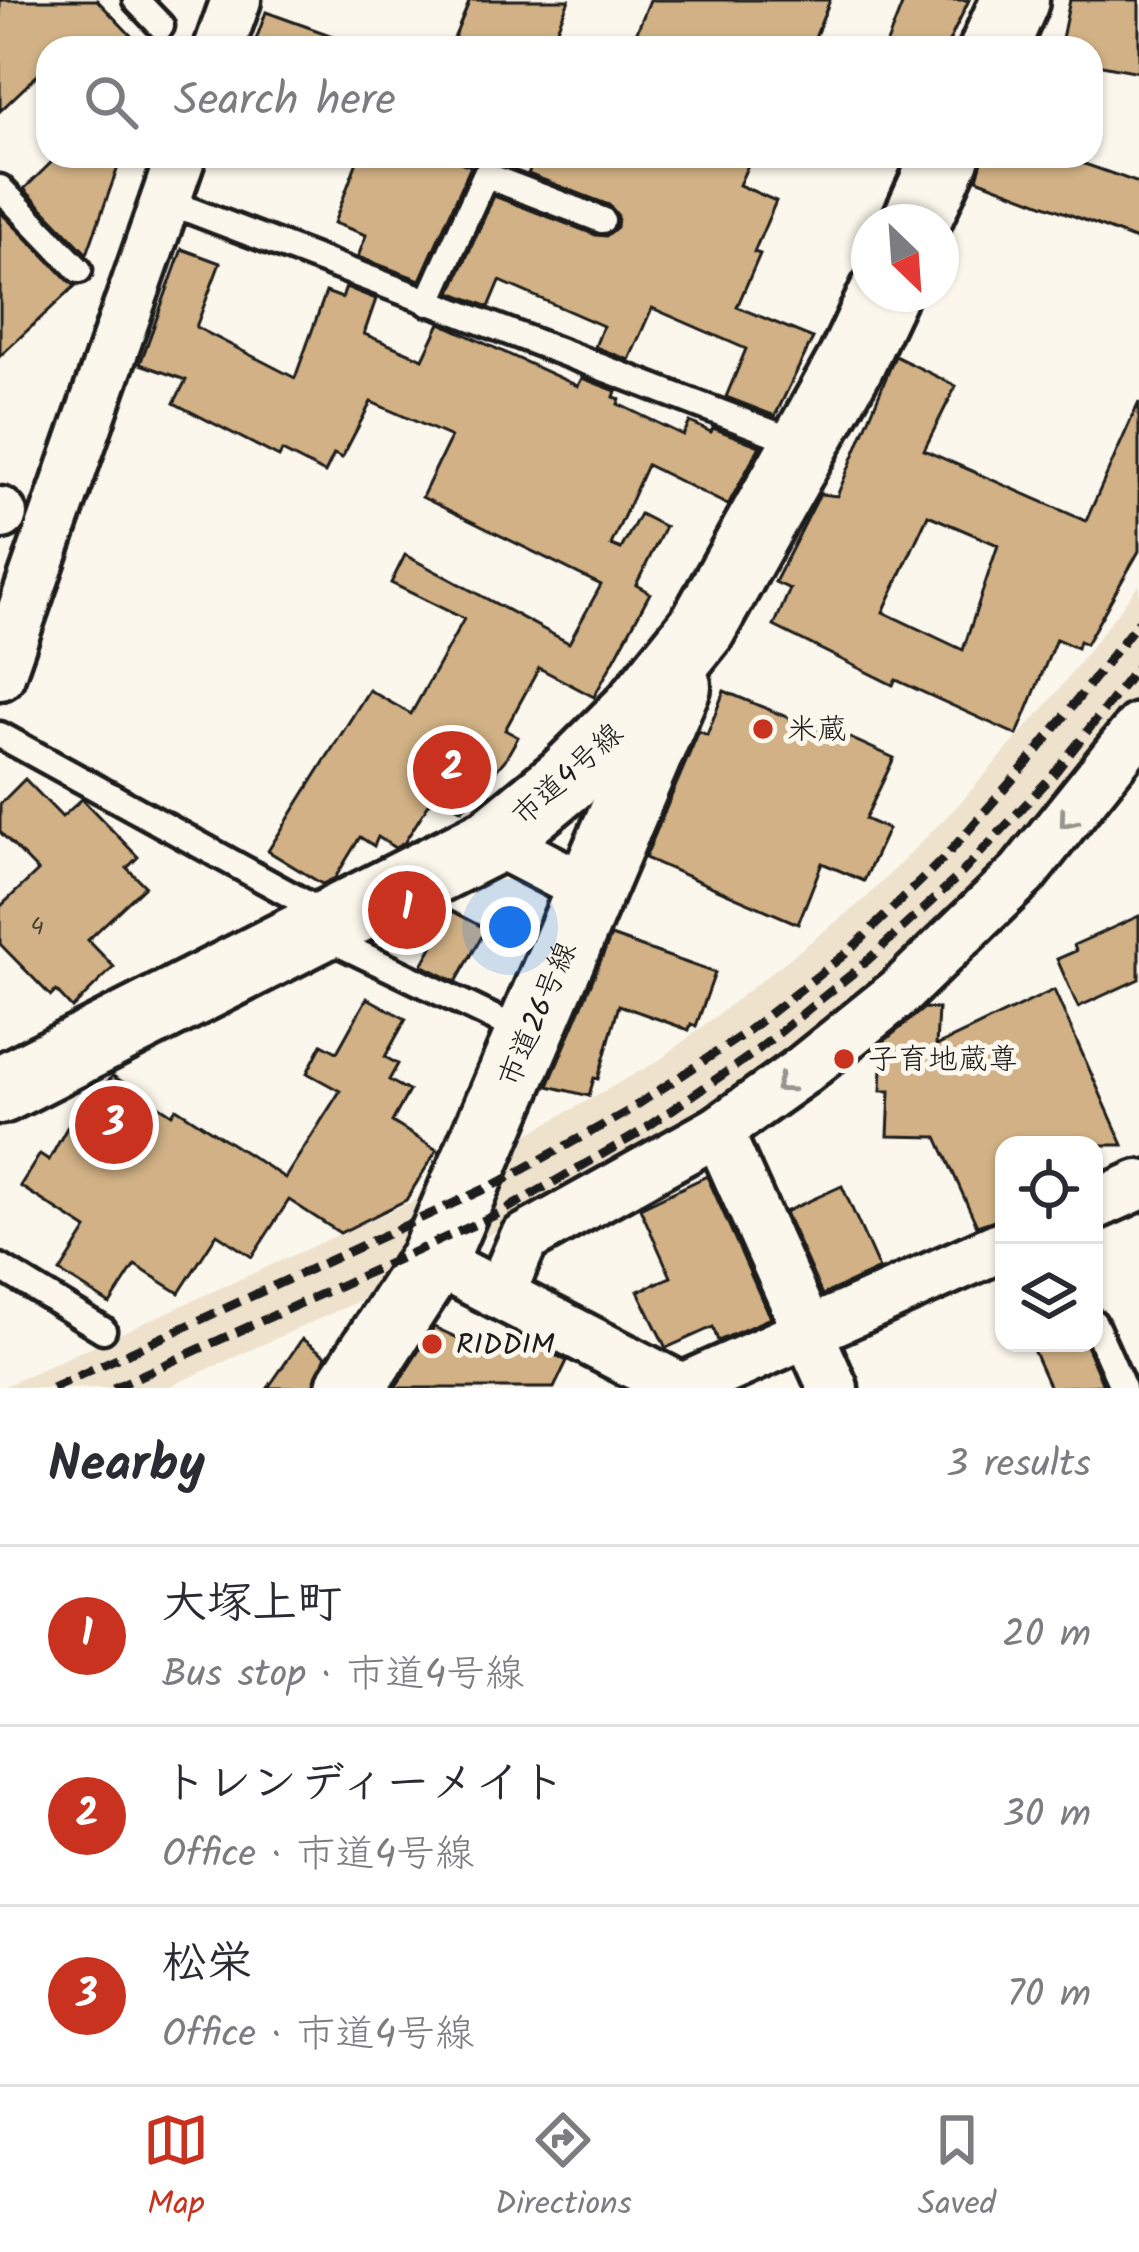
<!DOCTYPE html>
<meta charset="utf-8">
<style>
body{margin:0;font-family:Kalam,"Klee One",sans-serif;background:#f2f2f3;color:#2b2b33}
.controls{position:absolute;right:36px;bottom:36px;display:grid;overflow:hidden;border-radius:24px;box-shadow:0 3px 9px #0004}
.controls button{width:108px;height:108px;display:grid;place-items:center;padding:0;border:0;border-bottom:3px solid #e1e1e2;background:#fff;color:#2b2b33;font:60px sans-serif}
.compass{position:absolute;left:851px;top:204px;width:108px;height:108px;border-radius:50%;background:#fff;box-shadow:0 3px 9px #0004;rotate:155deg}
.you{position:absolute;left:510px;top:927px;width:42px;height:42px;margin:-30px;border:9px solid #fff;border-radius:50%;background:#1a73e8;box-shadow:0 0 0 18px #1a73e833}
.badge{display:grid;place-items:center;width:78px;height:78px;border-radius:50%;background:#c8321e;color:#fff;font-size:39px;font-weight:700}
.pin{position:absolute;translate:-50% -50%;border:6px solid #fff;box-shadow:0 3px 12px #0006}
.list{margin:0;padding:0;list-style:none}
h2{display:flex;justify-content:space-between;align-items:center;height:156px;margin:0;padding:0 48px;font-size:51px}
h2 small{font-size:39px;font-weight:400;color:#7c7c81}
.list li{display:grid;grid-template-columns:78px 1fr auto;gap:36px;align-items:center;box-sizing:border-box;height:180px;padding:0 48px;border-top:3px solid #e1e1e2}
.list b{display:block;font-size:45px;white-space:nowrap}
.list p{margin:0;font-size:39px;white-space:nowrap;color:#7c7c81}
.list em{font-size:39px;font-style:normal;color:#7c7c81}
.icon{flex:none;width:66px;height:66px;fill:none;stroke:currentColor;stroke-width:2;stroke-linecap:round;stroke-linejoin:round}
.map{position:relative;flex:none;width:1139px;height:1388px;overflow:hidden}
.search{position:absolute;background:#fff;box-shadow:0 3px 9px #0004;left:36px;right:36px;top:36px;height:132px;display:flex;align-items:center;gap:30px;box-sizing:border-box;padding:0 42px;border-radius:36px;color:#7c7c81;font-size:45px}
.sheet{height:696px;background:#fff}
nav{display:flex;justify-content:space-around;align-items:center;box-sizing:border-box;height:168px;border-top:3px solid #e1e1e2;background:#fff;font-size:33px;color:#7c7c81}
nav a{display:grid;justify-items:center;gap:6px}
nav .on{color:#c8321e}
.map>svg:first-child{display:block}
</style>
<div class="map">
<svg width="1139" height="1388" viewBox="0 0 1139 1388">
<rect width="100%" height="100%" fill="#fbf7ec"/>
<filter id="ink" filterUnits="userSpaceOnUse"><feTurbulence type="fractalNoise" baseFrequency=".00833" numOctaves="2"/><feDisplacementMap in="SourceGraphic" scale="24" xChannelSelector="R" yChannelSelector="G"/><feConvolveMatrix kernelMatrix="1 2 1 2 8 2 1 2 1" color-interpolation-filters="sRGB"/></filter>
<g filter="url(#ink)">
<g fill="#eee2cd">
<path d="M1139,584v124l-123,146 -103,97 -96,81 -116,86 -122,73 -112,54 35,-96 159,-90 204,-160 95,-96 94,-107z"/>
<path d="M428,1194l-34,91 -228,103h-166z"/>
</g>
<g fill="#d1b185" stroke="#1c1c1c" stroke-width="3" fill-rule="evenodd">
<path d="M0,0h97l46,48h-95v17l-48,46z"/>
<path d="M470,0h99l-20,48h-99z"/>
<path d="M650,0h180l-19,48h-181z"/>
<path d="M904,0h65l-23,48h-61z"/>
<path d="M1070,0h69v72l-48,-9v-15h-31z"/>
<path d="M266,12l89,32 -1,4h-101z"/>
<path d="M58,156h64l-35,98 -63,-65z"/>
<path d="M359,156h84l28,10 -51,114 -62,-23 8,-22 -32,-12z"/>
<path d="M536,156h216l-13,29 37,16 -22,51 6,2 -23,53 76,31 -38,78 -49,-19 20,-48 -94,-41 -23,52 -34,-13 8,-21 -103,-45 -11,26 -38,-15 43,-96 102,39 10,1 11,-9 1,-11 -9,-11 -81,-31z"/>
<path d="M983,156h79l77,27v58l-162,-62z"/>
<path d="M0,212l75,74 -75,70z"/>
<path d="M182,249l38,14 -24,64 99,51 31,-86 16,6 4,-11 30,12 -12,35 59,25 17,-36 138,63 4,-8 34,13 -2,6 6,2 -2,5 65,31 7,-13 21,10 2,-4 47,18 -32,59 -81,-40 -36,80 10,4 19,-35 25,13 -29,58 14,8 -56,104 -55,-29 -34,62 13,7 -13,23 -43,50 -27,-16 -31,49 -9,5 -17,-11 -4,9 -14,-9 -25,41 -13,6 -54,-33 101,-161 42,24 53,-95 -73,-36 14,-28 164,88 32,-58 -179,-88 29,-60 -80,-35 -29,56 -8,-4 -9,19 -43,-22 -3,6 -105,-54 12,-23 -46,-16z"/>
<path d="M895,356l61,30 -32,64 162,71 53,-119v149l-53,93 -7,-3 -2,7 -21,-9 -39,96 -121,-55 -3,5 -119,-59 16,-37 -15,-7 45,-88 17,2zM928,515l70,30 -35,105 -80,-38z"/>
<path d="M724,691l113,47 2,-5 55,25 -29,61 23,10 -24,52 -42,-18 -24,61 -153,-66 54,-127 8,4z"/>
<path d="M25,779l37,38 20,-18 56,58 -11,11 18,18 -57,54 26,27 -42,41 -16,-17 -5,5 -51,-52v-37l38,-36 -38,-39v-28z"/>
<path d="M452,911l34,18 -30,53 -34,-17z"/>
<path d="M1139,916v63l-61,28 -21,-48 19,-8 -2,-6z"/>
<path d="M611,936l104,37 -19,53 -5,-2 -2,6 -70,-25 -21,74 -4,-1 -5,18 -41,-10z"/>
<path d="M1054,990l69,155h-119v72l-27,9 -40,-89 -49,-1 2,-45h-9l2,-49 41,-34 14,1 -2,37z"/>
<path d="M367,998l39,21 -21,38 13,7 -9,16 20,11 -17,31 45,28 -31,50 -66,33 -51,-33 -37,57 -35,-23 -38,59 -44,-28 -25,39 -50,-32 27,-43 -67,-43 20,-32 9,6 25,-45 39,-39 59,38 4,-6 109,70 55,-87 -33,-18 15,-29 15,8z"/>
<path d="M707,1176l63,142 -52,23 -5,-14 -47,21 -28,-57 33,-14 -31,-69z"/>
<path d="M842,1186l37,83 -57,26 -37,-83z"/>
<path d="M434,1327l41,19 5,-12 20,10 6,-12 61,29 -13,27h-159z"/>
<path d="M302,1339l24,17 -13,32h-45z"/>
<path d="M1030,1343h55l18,42 -53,3z"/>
</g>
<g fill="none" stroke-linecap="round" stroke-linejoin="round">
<g stroke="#1c1c1c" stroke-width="33">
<g id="lane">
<path d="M136,0l25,26"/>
<path d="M0,188l79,82"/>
<path d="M166,201l636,243"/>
<path d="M428,303l57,-128 117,45"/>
<path d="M0,735l329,181"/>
<path d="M323,936l202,97"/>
<path d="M0,1267l103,63"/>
<path d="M1094,1323l29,65"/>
</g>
</g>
<g stroke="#1c1c1c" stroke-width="57">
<g id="street">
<path d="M219,48l17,-48"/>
<path d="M0,512l2,2"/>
<path d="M0,675l181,-519"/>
<path d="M493,840l98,51"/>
<path d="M718,1131l115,257"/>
<path d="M1094,1205l45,-20"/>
<path d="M433,1260l248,128"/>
<path d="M500,1294l24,-55 194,-108 84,-60 98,-79 122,-118 117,-146"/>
<path d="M683,1388l321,-143"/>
</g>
</g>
<g stroke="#1c1c1c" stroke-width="75">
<g id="secondary">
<path d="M994,48l21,-48"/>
<path d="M916,222l30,-66"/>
<path d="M0,1090l493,-250 73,-60 70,-70 66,-82 149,-266 32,-68"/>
<path d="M350,1388l83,-128 244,-574"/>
</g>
</g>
<use href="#lane" stroke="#fbf7ec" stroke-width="24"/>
<use href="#street" stroke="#fbf7ec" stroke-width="48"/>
<use href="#secondary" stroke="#fbf7ec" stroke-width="66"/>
<g stroke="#1c1c1c" stroke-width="9" stroke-dasharray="18 9" stroke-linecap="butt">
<path d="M52,1388l450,-207 123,-68 119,-79 105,-83 97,-95 89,-102 104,-133"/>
<path d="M113,1388l387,-175 134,-77 120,-83 104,-84 101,-93 94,-101 86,-110"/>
</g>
</g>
<defs><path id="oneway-chevron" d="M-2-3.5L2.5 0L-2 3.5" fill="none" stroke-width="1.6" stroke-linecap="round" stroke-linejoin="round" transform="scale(3)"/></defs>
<g stroke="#97948e">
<use href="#oneway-chevron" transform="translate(1067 820) rotate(130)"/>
<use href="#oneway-chevron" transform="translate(783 1085) rotate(144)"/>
</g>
</g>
<g fill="#c8321e" stroke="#fbf7ec" stroke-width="4.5">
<circle cx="763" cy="729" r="12"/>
<circle cx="844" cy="1059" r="12"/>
<circle cx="432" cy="1344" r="12"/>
</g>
<g text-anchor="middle" stroke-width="10" stroke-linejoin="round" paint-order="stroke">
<g font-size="24" fill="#494136">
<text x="37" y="934">4</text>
</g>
<g font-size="30" fill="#1c1c1c" stroke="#fbf7ec" text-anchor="start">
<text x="787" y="739">米蔵</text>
<text x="868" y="1069">子育地蔵尊</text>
<text x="456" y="1354">RIDDIM</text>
</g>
<g font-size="30" fill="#1c1c1c" stroke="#fbf7ec">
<text transform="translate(567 774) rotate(-42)" y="10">市道4号線</text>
<text transform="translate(537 1014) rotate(-67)" y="10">市道26号線</text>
</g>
</g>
</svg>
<div class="controls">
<button><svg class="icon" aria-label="locate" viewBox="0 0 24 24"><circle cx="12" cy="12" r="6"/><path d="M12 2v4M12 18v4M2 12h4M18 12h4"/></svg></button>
<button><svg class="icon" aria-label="layers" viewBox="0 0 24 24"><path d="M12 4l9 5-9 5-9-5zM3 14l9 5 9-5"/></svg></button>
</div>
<svg class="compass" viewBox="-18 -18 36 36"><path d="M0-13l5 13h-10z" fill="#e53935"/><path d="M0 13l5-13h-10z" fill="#7c7c81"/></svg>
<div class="you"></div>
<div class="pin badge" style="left:407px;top:910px">1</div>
<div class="pin badge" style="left:452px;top:770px">2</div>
<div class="pin badge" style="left:114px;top:1125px">3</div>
<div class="search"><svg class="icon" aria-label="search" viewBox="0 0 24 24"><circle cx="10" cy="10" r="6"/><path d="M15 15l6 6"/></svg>Search here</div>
</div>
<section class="sheet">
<h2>Nearby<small>3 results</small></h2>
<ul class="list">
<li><span class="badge">1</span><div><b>大塚上町</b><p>Bus stop · 市道4号線</p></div><em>20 m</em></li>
<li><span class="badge">2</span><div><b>トレンディーメイト</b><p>Office · 市道4号線</p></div><em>30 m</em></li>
<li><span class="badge">3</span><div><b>松栄</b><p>Office · 市道4号線</p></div><em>70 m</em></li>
</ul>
</section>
<nav>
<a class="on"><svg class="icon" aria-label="map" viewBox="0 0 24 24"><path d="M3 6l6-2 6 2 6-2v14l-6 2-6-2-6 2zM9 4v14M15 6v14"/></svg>Map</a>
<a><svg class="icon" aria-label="directions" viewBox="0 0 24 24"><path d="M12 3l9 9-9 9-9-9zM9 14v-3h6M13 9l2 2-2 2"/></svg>Directions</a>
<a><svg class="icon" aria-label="saved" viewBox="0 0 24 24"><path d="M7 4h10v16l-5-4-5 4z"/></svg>Saved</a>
</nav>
